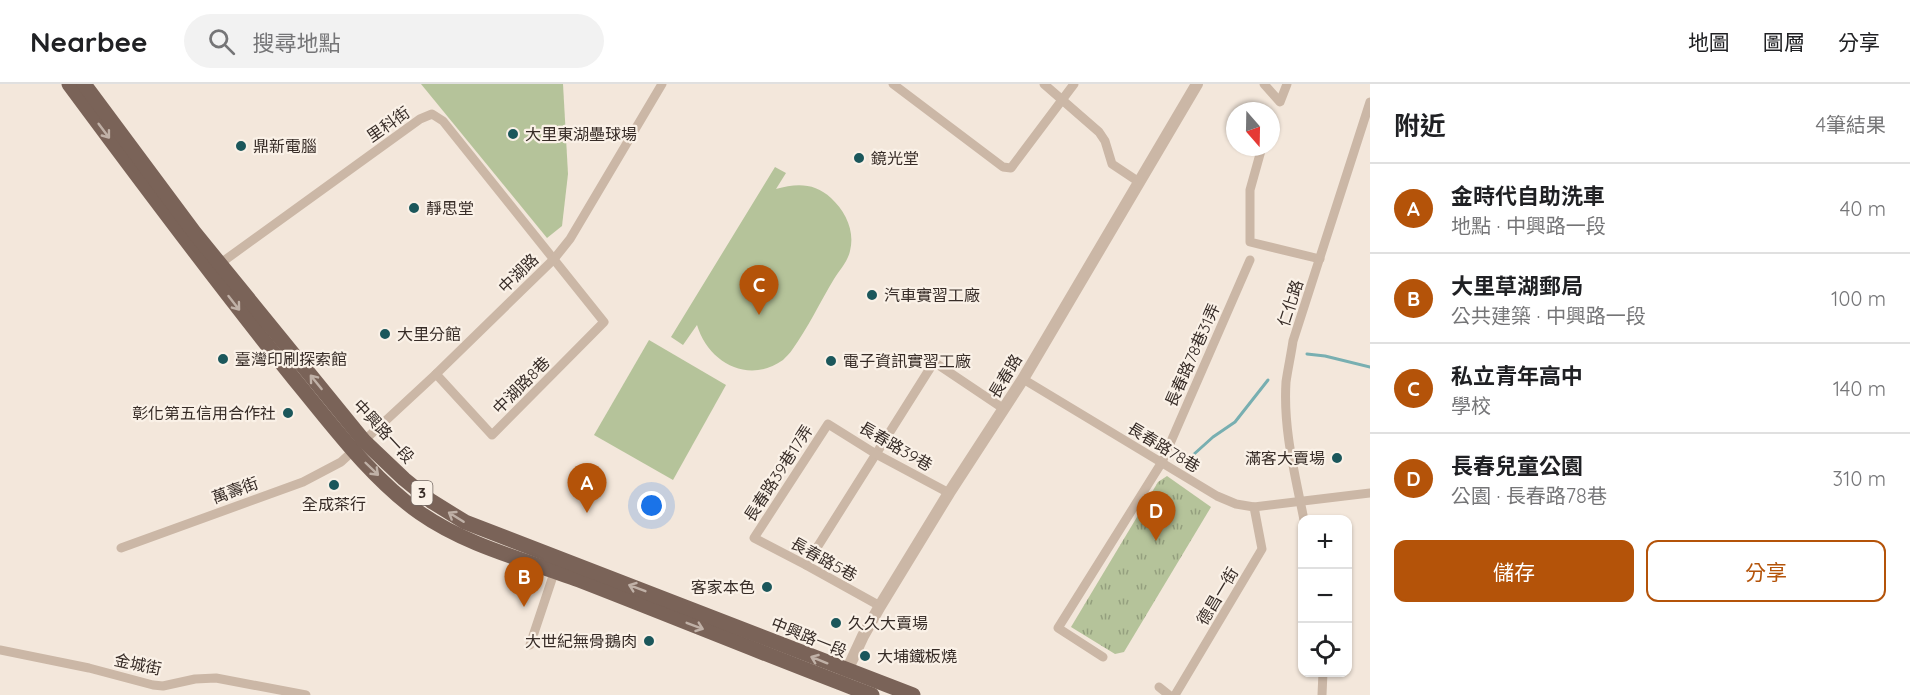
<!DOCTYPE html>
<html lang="zh-TW">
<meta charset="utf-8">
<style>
body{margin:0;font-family:Quicksand,"Noto Sans TC",sans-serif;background:#f2f2f2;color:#202124}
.controls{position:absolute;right:18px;bottom:18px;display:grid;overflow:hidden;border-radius:12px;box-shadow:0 2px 4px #0004}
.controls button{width:54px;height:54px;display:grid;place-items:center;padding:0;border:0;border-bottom:2px solid #e0e0e0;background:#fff;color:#202124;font:30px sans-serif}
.compass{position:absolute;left:1226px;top:18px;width:54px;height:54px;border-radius:50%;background:#fff;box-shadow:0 2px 4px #0004;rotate:160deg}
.you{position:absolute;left:652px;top:422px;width:21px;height:21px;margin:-15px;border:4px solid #fff;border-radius:50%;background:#1a73e8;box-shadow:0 0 0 9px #1a73e833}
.badge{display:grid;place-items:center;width:39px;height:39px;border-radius:50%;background:#b45309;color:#fff;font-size:20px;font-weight:700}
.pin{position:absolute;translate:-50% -50px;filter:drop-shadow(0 2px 3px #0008)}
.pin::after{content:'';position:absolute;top:32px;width:21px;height:18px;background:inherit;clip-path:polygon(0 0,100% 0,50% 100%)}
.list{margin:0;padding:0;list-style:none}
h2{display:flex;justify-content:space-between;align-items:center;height:78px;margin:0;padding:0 24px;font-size:26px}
h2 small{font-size:20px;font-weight:400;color:#757577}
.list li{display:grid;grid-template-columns:39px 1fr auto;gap:18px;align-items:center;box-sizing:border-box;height:90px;padding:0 24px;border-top:2px solid #e0e0e0}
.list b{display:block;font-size:22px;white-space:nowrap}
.list p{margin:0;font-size:20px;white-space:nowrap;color:#757577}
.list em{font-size:20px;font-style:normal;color:#757577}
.actions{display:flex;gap:12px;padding:18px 24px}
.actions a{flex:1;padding:14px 0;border:2px solid #b45309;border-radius:12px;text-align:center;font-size:21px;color:#b45309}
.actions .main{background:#b45309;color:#fff}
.icon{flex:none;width:33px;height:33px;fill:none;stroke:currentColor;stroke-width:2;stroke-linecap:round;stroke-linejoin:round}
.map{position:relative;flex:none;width:1370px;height:611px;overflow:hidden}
header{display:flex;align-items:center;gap:36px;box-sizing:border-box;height:84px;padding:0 30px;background:#fff;border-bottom:2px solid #e0e0e0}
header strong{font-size:28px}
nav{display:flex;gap:33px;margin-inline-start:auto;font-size:21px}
.search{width:420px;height:54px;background:#f2f2f2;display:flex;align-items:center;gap:15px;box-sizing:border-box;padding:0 21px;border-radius:33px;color:#757577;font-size:22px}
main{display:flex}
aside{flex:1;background:#fff}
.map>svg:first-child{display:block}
</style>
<header>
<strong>Nearbee</strong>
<div class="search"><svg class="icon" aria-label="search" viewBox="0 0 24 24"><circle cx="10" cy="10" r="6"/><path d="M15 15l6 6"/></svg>搜尋地點</div>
<nav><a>地圖</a><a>圖層</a><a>分享</a></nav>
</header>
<main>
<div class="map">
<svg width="1370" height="611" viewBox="0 0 1370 611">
<defs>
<pattern id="grass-tufts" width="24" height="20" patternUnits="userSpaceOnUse" patternTransform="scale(1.5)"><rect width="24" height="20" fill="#b5c39a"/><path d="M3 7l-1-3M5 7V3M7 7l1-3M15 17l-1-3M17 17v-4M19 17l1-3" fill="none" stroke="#949f7e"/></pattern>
</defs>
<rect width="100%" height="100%" fill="#f3e7db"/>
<path fill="url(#grass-tufts)" d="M1167,392l44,31 -87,145 -9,2 -44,-27 87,-145z"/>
<g fill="#b5c39a">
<path d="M421,0h142l5,90 -6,52 -15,12z"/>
<path d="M775,83l11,6 -10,16c21,-6 39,-6 55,9 15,14 24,33 19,53 -2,10 -11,20 -16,28 -14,23 -26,49 -42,71 -2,3 -6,7 -9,10 -35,25 -75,2 -86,-35l-14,20 -12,-8z"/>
<path d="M649,256l77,45 -53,95 -79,-45z"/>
</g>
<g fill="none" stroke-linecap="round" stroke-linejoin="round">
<g stroke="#78afb1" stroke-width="3">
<path d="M1307,270l18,2 45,11"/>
<path d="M1193,371l20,-18 22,-15 33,-42"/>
</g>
<g stroke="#cbb7a6" stroke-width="9">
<path d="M893,0l110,83 8,1 63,-84"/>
<path d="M1044,0l55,48 6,9 7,23 27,18"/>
<path d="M1264,0l16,18 7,-18"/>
<path d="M1262,63l-12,43v52l70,17"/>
<path d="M218,181l202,-146 12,-5 11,7 161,201 -112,113 -56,-61"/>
<path d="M1023,295l194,117 19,8 18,3 116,-14"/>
<path d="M1304,436c-9,-46 -21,-91 -18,-138 2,-14 5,-27 7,-41l77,-239"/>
<path d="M121,464l182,-66 38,-20 95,-88 118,-115 16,-20 92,-155"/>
<path d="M806,481l128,-203 70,47"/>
<path d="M880,522l-74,-41 -52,-27 74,-114 48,30 73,39"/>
<path d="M530,561l26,-78"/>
<path d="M0,566l89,18 64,17 10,1 32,-7 21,-1 90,17"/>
<path d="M1103,573l-45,-29 104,-166 88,-202"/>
<path d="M1159,603l10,8"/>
<path d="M1175,611l87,-146 -8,-42"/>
<path d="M1322,611l1,-23"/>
</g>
<path stroke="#cbb7a6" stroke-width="12" d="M844,593l19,-41 17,-30 69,-113 74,-114 174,-295"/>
<g stroke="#7a6358" stroke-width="15">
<path d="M69,0c74,100 148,199 226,296 38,46 76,98 125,133 47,33 106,47 159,67 98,38 195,78 293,115"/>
<path d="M84,0l110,148 170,209 40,38 27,22 34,21 448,173"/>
</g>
</g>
<defs><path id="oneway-shaft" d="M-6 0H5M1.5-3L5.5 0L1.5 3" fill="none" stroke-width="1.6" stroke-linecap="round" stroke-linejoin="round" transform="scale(1.5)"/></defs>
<g stroke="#c0b1a7">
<use href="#oneway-shaft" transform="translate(104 47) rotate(53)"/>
<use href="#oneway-shaft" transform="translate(234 219) rotate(52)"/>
<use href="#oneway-shaft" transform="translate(316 298) rotate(-129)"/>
<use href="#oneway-shaft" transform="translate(372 385) rotate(44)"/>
<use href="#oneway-shaft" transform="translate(456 433) rotate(-148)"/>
<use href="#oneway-shaft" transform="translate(637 504) rotate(-159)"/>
<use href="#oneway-shaft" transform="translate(695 542) rotate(21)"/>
<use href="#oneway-shaft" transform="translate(819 576) rotate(-158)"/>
</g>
<g fill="#1b575b" stroke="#faf1e7" stroke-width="2">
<circle cx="513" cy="50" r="6"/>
<circle cx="241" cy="62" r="6"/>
<circle cx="859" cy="74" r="6"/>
<circle cx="414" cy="124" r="6"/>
<circle cx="872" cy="211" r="6"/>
<circle cx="385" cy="250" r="6"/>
<circle cx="223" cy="275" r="6"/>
<circle cx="831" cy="277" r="6"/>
<circle cx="288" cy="329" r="6"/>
<circle cx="1337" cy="374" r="6"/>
<circle cx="334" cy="401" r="6"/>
<circle cx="767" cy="503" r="6"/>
<circle cx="836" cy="539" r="6"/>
<circle cx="649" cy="557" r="6"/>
<circle cx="865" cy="572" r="6"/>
</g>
<g text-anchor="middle" stroke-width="4.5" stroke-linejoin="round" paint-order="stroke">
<rect fill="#faf1e7" stroke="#726761" stroke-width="1.5" x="411.5" y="397" width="21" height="24" rx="4.5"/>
<g font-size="15" font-weight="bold" fill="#372c27">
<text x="422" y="414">3</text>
</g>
<g font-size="16" fill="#372c27" stroke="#faf1e7">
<text transform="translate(388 40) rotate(-35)" y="6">里科街</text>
<text transform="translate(518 189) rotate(-44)" y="6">中湖路</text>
<text transform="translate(1290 219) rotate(-72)" y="6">仁化路</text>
<text transform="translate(1192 271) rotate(-66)" y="6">長春路78巷31弄</text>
<text transform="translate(1005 292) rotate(-59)" y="6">長春路</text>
<text transform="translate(521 301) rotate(-45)" y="6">中湖路8巷</text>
<text transform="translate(384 347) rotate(47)" y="6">中興路一段</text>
<text transform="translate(896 362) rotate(30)" y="6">長春路39巷</text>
<text transform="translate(1164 363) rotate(31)" y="6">長春路78巷</text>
<text transform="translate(778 389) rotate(-57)" y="6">長春路39巷17弄</text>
<text transform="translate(235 406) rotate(-20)" y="6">萬壽街</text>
<text transform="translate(824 475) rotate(29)" y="6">長春路5巷</text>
<text transform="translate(1217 512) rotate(-59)" y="6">德昌一街</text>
<text transform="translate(809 553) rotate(22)" y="6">中興路一段</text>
<text transform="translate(138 580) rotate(12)" y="6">金城街</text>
</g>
<g font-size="16" fill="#372c27" stroke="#faf1e7" text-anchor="start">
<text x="525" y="56">大里東湖壘球場</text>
<text x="253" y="68">鼎新電腦</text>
<text x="871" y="80">鏡光堂</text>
<text x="426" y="130">靜思堂</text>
<text x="884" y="217">汽車實習工廠</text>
<text x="397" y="256">大里分館</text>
<text x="235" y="281">臺灣印刷探索館</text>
<text x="843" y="283">電子資訊實習工廠</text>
<text x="276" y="335" text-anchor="end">彰化第五信用合作社</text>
<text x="1325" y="380" text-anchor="end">滿客大賣場</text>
<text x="334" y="426" text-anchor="middle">全成茶行</text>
<text x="755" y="509" text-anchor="end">客家本色</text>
<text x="848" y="545">久久大賣場</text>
<text x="637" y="563" text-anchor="end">大世紀無骨鵝肉</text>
<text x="877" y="578">大埔鐵板燒</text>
</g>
</g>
</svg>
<div class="controls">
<button>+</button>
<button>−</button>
<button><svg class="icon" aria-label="locate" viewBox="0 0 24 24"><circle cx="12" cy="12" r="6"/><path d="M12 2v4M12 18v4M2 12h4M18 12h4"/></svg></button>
</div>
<svg class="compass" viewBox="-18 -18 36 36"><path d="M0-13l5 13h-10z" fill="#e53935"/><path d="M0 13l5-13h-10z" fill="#757577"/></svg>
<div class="you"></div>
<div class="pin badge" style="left:587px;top:429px">A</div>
<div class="pin badge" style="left:524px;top:523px">B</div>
<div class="pin badge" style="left:759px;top:231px">C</div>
<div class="pin badge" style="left:1156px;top:457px">D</div>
</div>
<aside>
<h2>附近<small>4筆結果</small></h2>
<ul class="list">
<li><span class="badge">A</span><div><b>金時代自助洗車</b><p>地點 · 中興路一段</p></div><em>40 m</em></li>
<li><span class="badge">B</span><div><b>大里草湖郵局</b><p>公共建築 · 中興路一段</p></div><em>100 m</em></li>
<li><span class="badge">C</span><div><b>私立青年高中</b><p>學校</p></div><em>140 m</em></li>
<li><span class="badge">D</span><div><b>長春兒童公園</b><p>公園 · 長春路78巷</p></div><em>310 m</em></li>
</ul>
<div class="actions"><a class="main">儲存</a><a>分享</a></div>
</aside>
</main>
